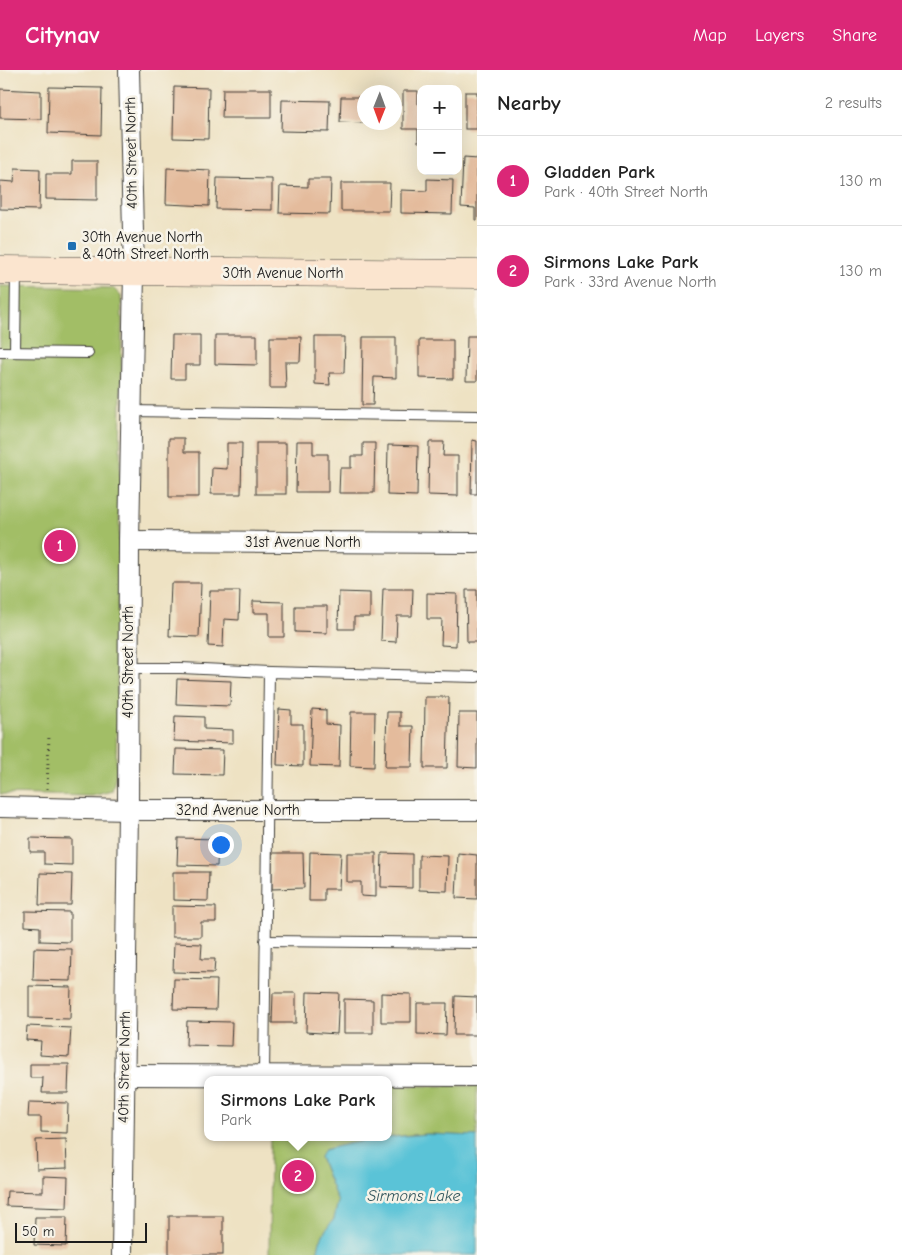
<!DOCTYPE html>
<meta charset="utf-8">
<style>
body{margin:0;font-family:"Comic Neue",sans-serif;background:#f2f2f2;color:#222}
.controls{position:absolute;right:15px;top:15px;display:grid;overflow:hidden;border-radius:10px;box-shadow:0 5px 20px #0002}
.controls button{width:45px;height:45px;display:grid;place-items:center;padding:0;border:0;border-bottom:1px solid #e0e0e0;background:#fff;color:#222;font:25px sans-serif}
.compass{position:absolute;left:357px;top:15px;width:45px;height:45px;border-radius:50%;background:#fff;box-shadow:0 5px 20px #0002;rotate:181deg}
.scale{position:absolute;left:15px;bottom:12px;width:132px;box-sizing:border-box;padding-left:5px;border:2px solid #1c1c1c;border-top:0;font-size:14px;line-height:18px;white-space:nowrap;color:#1c1c1c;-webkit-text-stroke:4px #f7f3e8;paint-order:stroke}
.you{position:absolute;left:220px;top:774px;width:18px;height:18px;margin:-12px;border:4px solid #fff;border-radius:50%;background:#1a73e8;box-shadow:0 0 0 8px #1a73e833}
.badge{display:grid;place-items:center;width:32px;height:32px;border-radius:50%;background:#db2777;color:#fff;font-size:16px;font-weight:700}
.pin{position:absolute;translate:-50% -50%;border:2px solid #fff;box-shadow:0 1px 5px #0006}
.popup{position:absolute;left:204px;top:1006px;width:188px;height:65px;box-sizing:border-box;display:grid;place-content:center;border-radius:10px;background:#fff;filter:drop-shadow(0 1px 4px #0005);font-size:16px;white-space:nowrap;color:#767676}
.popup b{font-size:19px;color:#222}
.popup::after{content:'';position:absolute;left:50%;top:100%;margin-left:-10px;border:10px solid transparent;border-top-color:#fff}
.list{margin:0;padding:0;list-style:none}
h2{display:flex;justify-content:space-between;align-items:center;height:65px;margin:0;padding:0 20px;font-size:21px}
h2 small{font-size:16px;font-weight:400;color:#767676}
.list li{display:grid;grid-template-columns:32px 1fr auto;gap:15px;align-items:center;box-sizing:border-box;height:90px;padding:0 20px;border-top:1px solid #e0e0e0}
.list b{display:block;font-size:19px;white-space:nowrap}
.list p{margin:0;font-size:16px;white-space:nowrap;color:#767676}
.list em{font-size:16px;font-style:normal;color:#767676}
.map{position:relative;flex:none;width:477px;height:1185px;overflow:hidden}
header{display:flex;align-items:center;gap:30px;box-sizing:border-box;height:70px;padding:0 25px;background:#db2777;color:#fff}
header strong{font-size:24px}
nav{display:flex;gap:28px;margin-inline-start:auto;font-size:18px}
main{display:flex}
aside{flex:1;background:#fff}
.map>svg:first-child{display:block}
</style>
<header>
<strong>Citynav</strong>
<nav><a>Map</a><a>Layers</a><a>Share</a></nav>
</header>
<main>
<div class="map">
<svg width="477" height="1185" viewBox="0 0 477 1185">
<rect width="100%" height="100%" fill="#f7f3e8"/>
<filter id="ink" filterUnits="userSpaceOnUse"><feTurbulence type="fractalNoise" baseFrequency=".02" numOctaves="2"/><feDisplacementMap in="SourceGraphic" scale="10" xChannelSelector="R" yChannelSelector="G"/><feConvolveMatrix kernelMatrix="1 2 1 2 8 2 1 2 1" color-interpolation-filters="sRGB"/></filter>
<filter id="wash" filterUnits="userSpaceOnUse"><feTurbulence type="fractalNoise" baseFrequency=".0096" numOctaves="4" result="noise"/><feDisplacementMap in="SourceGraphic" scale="20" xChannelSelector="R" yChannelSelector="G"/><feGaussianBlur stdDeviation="1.12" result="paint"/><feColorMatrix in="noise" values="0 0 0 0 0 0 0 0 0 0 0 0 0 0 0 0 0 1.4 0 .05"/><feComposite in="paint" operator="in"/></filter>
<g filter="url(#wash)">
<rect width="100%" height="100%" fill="#eee2c3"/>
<g fill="#a2be66" stroke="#5f6d41">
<path d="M0,216l113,2 8,8 1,22 -6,456 -4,17 -20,5 -92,-2z"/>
<path d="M388,1016h89v50c-17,0 -33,-2 -50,-2 -32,1 -72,7 -103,16l-4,8 18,44 -4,17 -9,12 -5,10 -3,14h-48l1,-118h118z"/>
</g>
<path fill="#5ac3d7" stroke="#3b707a" d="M427,1064l50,2v119h-160l3,-14 5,-10 9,-12 4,-17 -18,-45 4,-7c33,-10 68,-13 103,-16z"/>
<g id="blocks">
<g fill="#e4bb9c">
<path d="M49,17l53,1 -1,47 -53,-2z"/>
<path d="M174,17l35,1 -1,51 -35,-1z"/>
<path d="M0,19l41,2v28l-41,-1z"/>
<path d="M223,19h48v29h-49z"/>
<path d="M403,21h15v13h3v38h-3v-13h-15z"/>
<rect x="465" y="22" width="12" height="37"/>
<path d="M341,27h23v26l-24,-1z"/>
<path d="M282,30l48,1 -1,31 -48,-1z"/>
<path d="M463,88l14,1v61h-2v-12l-14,-1z"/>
<path d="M72,91h25v39l-51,-1v-25h26z"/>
<path d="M15,98l25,1 -1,41 -39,-1v-28l14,1z"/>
<path d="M167,98l43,2 -1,36 -43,-2z"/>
<path d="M217,108l55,1v31l-56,-1z"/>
<path d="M308,109h23l-1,35 -51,-1 1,-27 28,1z"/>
<path d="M427,109l26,1 -1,34 -51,-1v-23l26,1z"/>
<path d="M341,113h49l-1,28h-48z"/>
<path d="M172,265h28v30h-15v14h-14z"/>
<path d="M215,265h42v30l-42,-1z"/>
<path d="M467,266h10v45h-11z"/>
<path d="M270,267h31l-1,25h-15l1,26h-16z"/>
<path d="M315,267h30l-1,36h-15l1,12 -15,-1z"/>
<path d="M363,267h33v41l-22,-1 -1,28h-11z"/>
<path d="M419,270h34v39l-34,-1z"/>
<path d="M169,368h15v14h15v45h-30z"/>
<path d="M472,370l5,1v53h-6z"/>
<path d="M297,371h16v13h15v38h-32z"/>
<path d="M429,372h15l-1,14h15v40l-30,-1z"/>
<path d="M227,373h15l-1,51h-30l1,-26 15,1z"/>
<rect x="256" y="373" width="30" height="51"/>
<path d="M363,373h12l-1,50h-35l1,-25h11v-12h12z"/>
<path d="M388,375l30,1 -1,50 -30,-1z"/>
<path d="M171,513h30l-2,54 -30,-1z"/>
<path d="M383,519h30l-1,27h-15l-1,26 -15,-1z"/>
<path d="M466,520h11v52h-10z"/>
<path d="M210,521h30l-1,29 -15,-1 -1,28 -15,-1z"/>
<path d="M339,522l31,1v24h-16v12h-16z"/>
<path d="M427,523l30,1 -1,52 -15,-1 1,-26h-15z"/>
<path d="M253,531l31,1v35h-15v-24h-16z"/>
<path d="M295,536h32v27l-32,-1z"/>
<path d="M177,609l54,2 -1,25 -54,-2z"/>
<path d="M425,627h24l-2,71h-23z"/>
<path d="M279,639l12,1v14h12v42l-26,-1z"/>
<path d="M312,639l14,1v14l14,1 -1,42 -29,-1z"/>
<path d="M351,642h24l-1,55 -24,-1z"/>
<path d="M387,642h13v14h13l-1,41h-27z"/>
<path d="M459,643h18v55l-19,-1z"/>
<path d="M175,646l29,1v12l29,1v13l-59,-2z"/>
<path d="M176,679l47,1 -1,25 -47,-1z"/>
<path d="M30,768l42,1v26l-28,-1v-12h-14z"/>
<path d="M178,768l40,1 -1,27 -40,-1z"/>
<path d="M310,782l31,1 -2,36h-15v12h-15z"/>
<path d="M272,783h31l1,35 -32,1z"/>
<path d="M347,783h29v44l-15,-1v-14h-14z"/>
<path d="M382,783l30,1v34l-31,-1z"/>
<path d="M458,783l19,2v44l-21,-1z"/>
<path d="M419,785l29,1 -1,35 -28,-1z"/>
<path d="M173,802h36l-1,29 -35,-1z"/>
<path d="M40,803l32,1 -1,31h-32z"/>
<path d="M172,836l44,1v15h-15v15h-29z"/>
<path d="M25,841l45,1v30l-30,-1v-14l-15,-1z"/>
<path d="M174,873l28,1 -1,15h14l-1,14 -41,-1z"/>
<path d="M34,878l38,1 -1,32 -38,-1z"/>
<path d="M174,909l43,1 -1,30 -43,-1z"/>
<path d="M29,916l42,1 -1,32 -41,-1z"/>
<path d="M307,922l32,1 -2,41 -31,-2z"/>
<path d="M273,923h23v30h-24z"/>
<path d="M381,923l30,1v28h-30z"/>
<path d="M455,926l22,1v38h-23z"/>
<path d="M344,929l29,1v33h-29z"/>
<path d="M417,933h30l-1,32 -29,-1z"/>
<path d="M187,951l45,1 -1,24 -45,-1z"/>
<path d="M27,956l44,2 -2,29 -29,-2 1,-14 -15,-1z"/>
<path d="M30,994h39l-1,29h-26l1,-15h-13z"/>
<path d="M29,1032l39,1 -1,30 -26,-1v-15h-13z"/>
<path d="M66,1069l1,29 -30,1 -1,-29z"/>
<path d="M43,1106l25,1 -1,31 -61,-2 1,-15 36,1z"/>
<rect x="169" y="1146" width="54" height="39"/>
<path d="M35,1147h32l-1,29 -32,-1z"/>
</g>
</g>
</g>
<g filter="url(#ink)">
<use href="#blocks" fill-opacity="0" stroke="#3c3a35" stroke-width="1"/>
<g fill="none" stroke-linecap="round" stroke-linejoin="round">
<g stroke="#3c3a35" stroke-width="12">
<g id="lane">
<path d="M0,282l88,1"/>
<path d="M15,282l1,-82"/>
<path d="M131,341l346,5"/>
<path d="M128,598h53l88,4"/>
<path d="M265,871l212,2"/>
<path d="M264,1005l5,-403 208,5"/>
</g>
</g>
<g stroke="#3c3a35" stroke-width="22">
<g id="street">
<path d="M129,471l348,2"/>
<path d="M0,737l128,3h349"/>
<path d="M124,1005l353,1"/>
<path d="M122,1185l6,-445 1,-269 5,-269 -5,-202"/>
</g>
</g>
<g stroke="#3c3a35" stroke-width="29">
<path id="secondary" d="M0,200l477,4"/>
</g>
<path stroke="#3c3a35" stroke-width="3" stroke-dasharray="1 4" stroke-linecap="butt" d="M47,719l2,-54"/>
<use href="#lane" stroke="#fff" stroke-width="10"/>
<use href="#street" stroke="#fff" stroke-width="20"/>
<use href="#secondary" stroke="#fbe5cf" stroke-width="28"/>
</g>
</g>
<rect fill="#1f6fb2" stroke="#f7f3e8" stroke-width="2" x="67" y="171" width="10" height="10" rx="2.5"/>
<g text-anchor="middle" stroke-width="5" stroke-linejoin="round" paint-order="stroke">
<g font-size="15" fill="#1c1c1c" stroke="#f7f3e8">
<text transform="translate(131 83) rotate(-91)" y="5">40th Street North</text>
<text x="283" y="208">30th Avenue North</text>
<text x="303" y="477">31st Avenue North</text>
<text transform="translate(128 592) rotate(-90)" y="5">40th Street North</text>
<text x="238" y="745">32nd Avenue North</text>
<text transform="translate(124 997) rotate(-89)" y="5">40th Street North</text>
</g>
<g font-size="15" fill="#1c1c1c" stroke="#f7f3e8" text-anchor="start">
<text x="82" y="172">30th Avenue North<tspan x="82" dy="17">&amp; 40th Street North</tspan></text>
</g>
<g font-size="16" font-style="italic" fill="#32565d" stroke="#f7f3e8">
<text x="414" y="1131">Sirmons Lake</text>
</g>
</g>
</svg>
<div class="controls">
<button>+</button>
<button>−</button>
</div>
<svg class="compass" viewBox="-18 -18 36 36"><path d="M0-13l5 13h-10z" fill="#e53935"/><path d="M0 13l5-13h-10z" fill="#767676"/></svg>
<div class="scale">50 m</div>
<div class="you"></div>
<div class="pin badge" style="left:60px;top:476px">1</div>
<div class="pin badge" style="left:298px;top:1106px">2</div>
<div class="popup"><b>Sirmons Lake Park</b>Park</div>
</div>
<aside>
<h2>Nearby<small>2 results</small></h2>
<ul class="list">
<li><span class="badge">1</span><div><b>Gladden Park</b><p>Park · 40th Street North</p></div><em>130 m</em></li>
<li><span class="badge">2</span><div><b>Sirmons Lake Park</b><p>Park · 33rd Avenue North</p></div><em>130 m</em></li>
</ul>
</aside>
</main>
